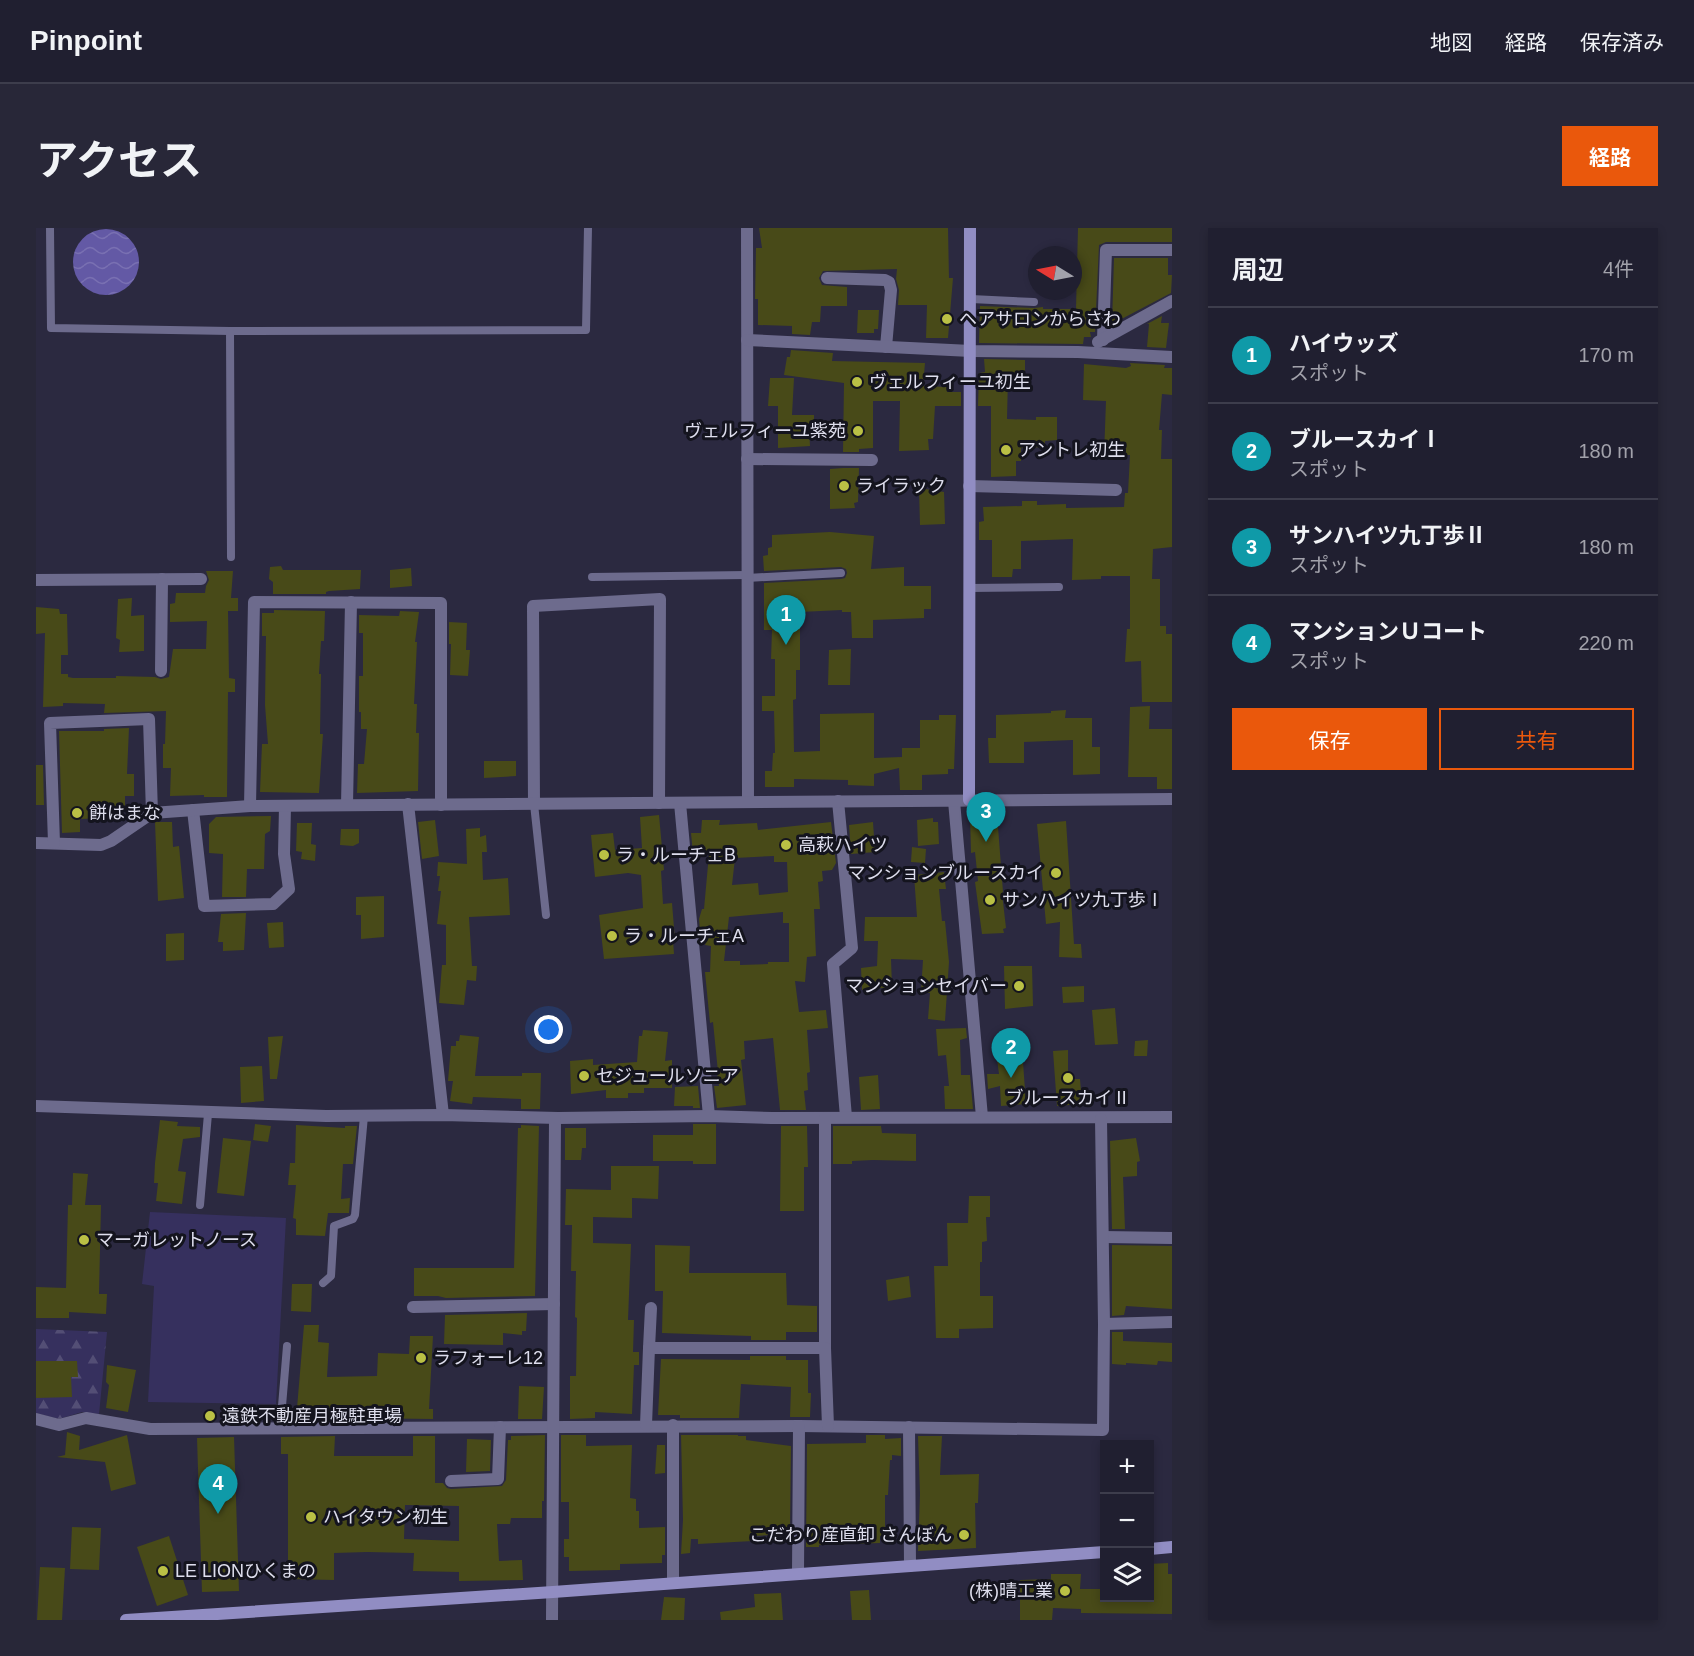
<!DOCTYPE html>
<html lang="ja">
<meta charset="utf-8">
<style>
body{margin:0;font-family:Helvetica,"Noto Sans JP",sans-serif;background:#282738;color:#f1f3f6}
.controls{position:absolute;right:18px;bottom:18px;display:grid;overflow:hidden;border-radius:0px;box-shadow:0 3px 9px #0003}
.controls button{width:54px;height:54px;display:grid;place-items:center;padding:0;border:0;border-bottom:2px solid #3d3d4c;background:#201f30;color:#f1f3f6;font:30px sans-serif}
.compass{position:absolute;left:992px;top:18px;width:54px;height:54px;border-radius:50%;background:#201f30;box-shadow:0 3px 9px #0003;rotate:280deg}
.you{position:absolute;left:513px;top:802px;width:21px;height:21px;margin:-15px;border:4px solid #fff;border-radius:50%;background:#1a73e8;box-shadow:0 0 0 9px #1a73e833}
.badge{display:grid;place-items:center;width:39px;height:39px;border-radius:50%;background:#ea580c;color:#fff;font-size:20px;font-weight:700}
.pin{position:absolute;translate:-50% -50px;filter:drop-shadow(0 2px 3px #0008)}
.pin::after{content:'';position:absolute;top:32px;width:21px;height:18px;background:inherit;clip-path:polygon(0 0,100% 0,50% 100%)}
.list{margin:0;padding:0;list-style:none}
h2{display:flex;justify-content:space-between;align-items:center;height:78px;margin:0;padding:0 24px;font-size:26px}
h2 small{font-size:20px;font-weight:400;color:#a2a2ab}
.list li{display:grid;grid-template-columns:39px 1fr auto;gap:18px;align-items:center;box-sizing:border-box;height:96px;padding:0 24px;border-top:2px solid #3d3d4c}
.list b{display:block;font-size:22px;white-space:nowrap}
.list p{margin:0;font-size:20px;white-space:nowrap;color:#a2a2ab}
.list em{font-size:20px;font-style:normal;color:#a2a2ab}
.actions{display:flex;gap:12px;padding:18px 24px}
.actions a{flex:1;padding:14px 0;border:2px solid #ea580c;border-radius:0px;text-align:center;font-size:21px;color:#ea580c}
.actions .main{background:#ea580c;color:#fff}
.icon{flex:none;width:33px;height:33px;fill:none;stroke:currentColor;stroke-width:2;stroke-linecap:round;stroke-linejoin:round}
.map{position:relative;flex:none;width:1136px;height:1392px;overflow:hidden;border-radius:0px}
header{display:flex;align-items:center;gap:36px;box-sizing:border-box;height:84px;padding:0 30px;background:#201f30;border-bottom:2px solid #3d3d4c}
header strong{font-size:28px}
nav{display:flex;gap:33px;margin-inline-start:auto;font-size:21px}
.intro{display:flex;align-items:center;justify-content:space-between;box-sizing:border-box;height:144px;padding:0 36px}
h1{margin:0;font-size:42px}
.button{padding:15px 27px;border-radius:0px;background:#ea580c;color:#fff;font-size:21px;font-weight:700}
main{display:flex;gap:36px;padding:0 36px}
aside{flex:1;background:#201f30;border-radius:0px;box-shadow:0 3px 9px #0003}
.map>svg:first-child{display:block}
</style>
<header>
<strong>Pinpoint</strong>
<nav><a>地図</a><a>経路</a><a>保存済み</a></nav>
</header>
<div class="intro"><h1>アクセス</h1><a class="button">経路</a></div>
<main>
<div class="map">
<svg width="1136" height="1392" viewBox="0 0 1136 1392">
<defs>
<pattern id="forest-firs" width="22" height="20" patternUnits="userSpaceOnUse" patternTransform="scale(1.5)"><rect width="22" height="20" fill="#36305e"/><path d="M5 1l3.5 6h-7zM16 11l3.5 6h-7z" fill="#534e75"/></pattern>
<pattern id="water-waves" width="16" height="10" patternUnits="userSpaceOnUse" patternTransform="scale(1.5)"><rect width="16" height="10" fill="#6359a5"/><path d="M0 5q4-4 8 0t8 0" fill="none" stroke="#7970b2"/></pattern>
</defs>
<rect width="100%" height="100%" fill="#2b2940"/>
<path fill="#36305e" d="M114,984l136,6 -10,186 -128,-2 6,-116 -12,-2z"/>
<path fill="url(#forest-firs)" d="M0,1101l71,3 -8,82 -17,-2 -23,7 -23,-6z"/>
<circle fill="url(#water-waves)" cx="70" cy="34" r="33"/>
<g fill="#484a18" fill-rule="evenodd">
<path d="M723,0h189l1,50h4l-5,60h-22l1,-33h-29l1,-15 -3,-11 1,-10 -74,2 -4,7 3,7 25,2v19h-26l-1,16h-8l-2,13 -18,-1v-8l-34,-1v-26h-3l1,-51h6z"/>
<path d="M1042,0h94v14h-66l-7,3 -4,87h-5l1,5h-7l-1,7 -104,-1 1,-37 54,2 9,-1v2h33z"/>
<path d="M1078,30h54v17h4l-1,18 -59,31z"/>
<path d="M822,82h21l-1,19h-4v4h-17z"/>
<path d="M1126,88l-1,7h8l-3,25 -19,-1 2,-23h-2z"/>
<path d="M755,122l42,3 -1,8 93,2 -2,23 24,1v5h14v14h-26l-2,33h-5l1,11 -30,1 1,-50h-27v47l-14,1v3h-16l1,-69 -60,-8 3,-18h3z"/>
<path d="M948,131l41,1v17h-17l-1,42 29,1v-3h21v23l-12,1v6l-24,1v13h-5v15l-25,1v-71h-13l1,-33 6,-1z"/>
<path d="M1094,135l35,2 -1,3h8v27l-10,-1 -3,36h3l-1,29h11v88l-19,2 -1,30h8v47h6v8h6v68h-30l-1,-41 -16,1 2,-33h3v-53h-29v3l-29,1 1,-41 -52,2v28h-8l-1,8h-20v-37h-13v-18l5,-1 -1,-14 39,-1v-5h15v4l29,-1v4l58,-1 1,-14h3l2,-38h-26l2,-54 -23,-1 1,-36 42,4 5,-2z"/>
<path d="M734,150h24l-2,37h22v12l-5,1 1,18 -32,2v-42h-10z"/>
<path d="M807,240h16l-1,34 -4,1 1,5 -25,1v-40z"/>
<path d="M883,260l25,4 1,32 -25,1z"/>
<path d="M794,304l44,4 -3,33 33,-2v19h27v23h-7v9l-51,2v18h-21l-1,-26h-9v-2l-42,2v58h-4v29l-3,1 1,52 26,-1v-37l54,-1v45l28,-1v-9h18v-28h19v-5h17l-2,54h-6v5l-26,1v15h-22l-1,-22 -25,6v12l-26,-1v-5l-54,-1v8h-29v-16h7l1,-18h2l-1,-42h-12v-15h13v-37h-4l1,-29h-8v-47l77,-4 4,-1 2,-5 -1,-4 -5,-2 -77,4 -1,-15 5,-1v-7l4,-1v-12z"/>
<path d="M245,338l2,4h78l-1,19 -31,2 -3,1v2h-53v-12l-4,-3 1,-12z"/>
<path d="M375,340l1,18 -22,2v-18z"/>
<path d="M170,343h27l-2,27h7v13h-10l1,67 6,1v13h-7l-1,105h-23v-2l-34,1 1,-28h-8v-24h2l1,-33 -62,2 1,-9 -42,-1v3l-20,1 2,-74 -9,1v-27l23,2 1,5h7l1,41h-7v19h7v3l5,1h43v-2l39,1 6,2 8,-2 4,-28h33l1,-28 -37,1v-18l5,-1 1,-10h29l1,-7 3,-6z"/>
<path d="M96,370l-1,18 13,-1v36l-25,1 1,-12 -4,-2 2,-39z"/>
<path d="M238,382l51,1 -1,30h-3l-2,33h2l-1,60h3l-4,59 -59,-1 2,-48h6l-3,-39 1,-69h-4v-23h12z"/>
<path d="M364,383l19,1 -4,30h2l-3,62h3l-1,29h3l-1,58 -61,2 1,-29h6l3,-35h-6v-17h-2v-36h4v-43h-4v-18l40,1z"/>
<path d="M413,394l18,1 -1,27h4l-2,26 -18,-1 1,-31h-2z"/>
<path d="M815,421l-1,36h-22l1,-35z"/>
<path d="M1114,478l-1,23h23v60h-15v-12h-29l2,-70z"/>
<path d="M1030,482l-1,8h27v29h8v27l-27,1v-35l-49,2v21h-35l-1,-25h8v-23l55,-2v-2z"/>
<path d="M93,500l-2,46h7v22h-9v11l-20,1v10l-25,1v13l-18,1 -3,-102h45v-2z"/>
<path d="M448,533h32v15l-32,2z"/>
<path d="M0,537h7l1,40h-8z"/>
<path d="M955,583v4l6,-1 6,78 -1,1 4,35 -3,1 1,4 -22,1 -7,-52 3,-1 -3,-29 -4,1 -1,-39z"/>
<path d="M623,587l5,55 -3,1 2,33 9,-1 3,37h-2l1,14 -70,5 -5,-44 44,-7 -2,-33 -13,-2 -33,4 -4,-42 22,-2 2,17 27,-2 -2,-31z"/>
<path d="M235,588l-1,15 -5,3 -1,35h-17l-1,28h-24l1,-43 -14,-1v-29l7,-7z"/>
<path d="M897,590v4h5l1,22 -21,2 -1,-26z"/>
<path d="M399,592l4,36 -17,3 -4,-37z"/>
<path d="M666,592h18l-1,5 38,-2 1,7 73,-8 5,41 -4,7 -10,1 1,10 -5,1 2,27h-6l2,47 -9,1 -2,25 -10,-1 4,31 27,-2 2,18 -21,2 3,42 -3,1 1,17 -4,1 2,19h-26l-7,-72 -29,3 1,18 -4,1 5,45 -29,3 -3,-22h5l-2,-14h1l-5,-50 -3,1 -5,-51h5l1,-26 -6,-1 1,-3h-5l-2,-23 3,-10h2l5,-55h-16l-2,-21h10zM738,628v6h13l1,30 -29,3 -1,-12 -26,2 3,-27zM747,684v11h6v39h-21v2l-28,1v-4h-16l5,-44z"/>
<path d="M1030,593l8,123h7l1,14 -23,-1 1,-35 -14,2 -9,-100z"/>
<path d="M119,594h17l1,25 6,-1 5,52 -26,3z"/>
<path d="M837,594l2,30 -24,2 -2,-29z"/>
<path d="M261,595h15l-1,21 5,1 -1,16 -14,-2 1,-7 -6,-1z"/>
<path d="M444,600v9l6,-2 1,17h-5l1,28 25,-2 2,37 -41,2 3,49h5l-1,15 -9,-1 -3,25 -25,-2 3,-38h4v-40l-9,-1 4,-33h-3l2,-15h-3l1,-14 29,2 -1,-35z"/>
<path d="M305,601h18v14l-6,3 -13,-1z"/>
<path d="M876,619l14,2 -1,14 -14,-1z"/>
<path d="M908,644l2,17h-7l3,32h3l4,41 -4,59 -17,-2 2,-26 -9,-1 2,-32 -32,-1 1,28 -30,3 -1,-22 16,-2 1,-25h-14l1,-24h52l-3,-42z"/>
<path d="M348,668v41l-23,2v-24h-5v-18z"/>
<path d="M210,685l-2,37 -21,1v-9h-5l3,-28z"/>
<path d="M247,694l1,25 -15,1 -2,-25z"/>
<path d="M148,705v27l-18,1v-27z"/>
<path d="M968,738h28l1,40 -28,3z"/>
<path d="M1048,758v16l-21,1 -1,-16z"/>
<path d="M1079,780l3,36 -23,1 -3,-35z"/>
<path d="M930,800l1,10 -7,2 1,35h9l3,34h-28l-1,-23h5l-3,-31 -8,1 -2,-27z"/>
<path d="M607,802l25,2 -3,29 7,-1v28h-28v5h-16v5h-22v-8l-35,4 -1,-33 23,-2v6l44,-3 2,-26h3z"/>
<path d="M424,807l19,2 -4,39h47v-3h19l-1,36h-19v-10l-48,-2 -1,7 -22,-3 3,-20h-5l3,-35h5v-5h3z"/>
<path d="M247,808l-6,43h-7l-2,-42z"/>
<path d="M1112,812l-1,16h-13l1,-15z"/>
<path d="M986,820l4,56 -25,2 -1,-20 -12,3 -1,-15h12l-3,-23z"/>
<path d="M1032,822v29h12l2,25 -25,2 -4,-55z"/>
<path d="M226,838l2,35 -23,2 -1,-36z"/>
<path d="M842,847l2,34 -19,1 -2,-33z"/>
<path d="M662,858l2,22h-7v-2h-19l1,-19z"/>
<path d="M124,892l18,2 -1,4 23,1v10l-17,2 -5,32 8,1 -4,32 -26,-3 2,-18h-4l1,-20z"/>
<path d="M219,896l16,2 -3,16 -15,-2z"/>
<path d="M657,896h23v40h-23v-3h-40v-26h40z"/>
<path d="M260,897l49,3v-2h12l-4,38h-10l-2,35 9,-1 -1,15h-21l-3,23 -29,-1v-16l-3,-1 3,-33h-8l2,-22h5z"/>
<path d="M485,897l18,1 -4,170 -89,2 -8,-2h-24v-28h100l4,-140h3z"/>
<path d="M745,898h26l1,41h-4v44h-24z"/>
<path d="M797,898h48l1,7 34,1v27l-43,-1 -21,1v3h-19z"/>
<path d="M529,900h21v20h-4l-1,12h-16z"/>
<path d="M187,910l28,3 -7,55 -27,-3z"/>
<path d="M1100,910l4,23 -3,1v14l-14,1 2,52h-13l-2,-88z"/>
<path d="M575,938h48l-1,33 -26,-1v20l-39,-1v26l38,1 -3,76h6l-1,32h6v13h-5l-2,49 -37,-2v6l-25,1v-43h6l1,-58 -2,-1 1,-46h-5l1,-46h-7l1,-36 45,1z"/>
<path d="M37,945l15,1 -3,31h16l-2,89h8l-1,20 -37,-2v6h-33v-31l30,1 2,-83h4z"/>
<path d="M933,968h21v21h-4l1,24 -5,1v20h-2v34h13v32l-34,1v9h-23l-2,-72h14l-1,-43h21z"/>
<path d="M619,1017l35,1 -1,27h97l1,32 30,1v26h-31v8h-35v-4l-89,-3 1,-42h-8z"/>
<path d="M1076,1017l60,1v63l-46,-3 -2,9 -12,1z"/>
<path d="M873,1048l2,21 -23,4 -2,-21z"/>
<path d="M256,1056h20l-1,28 -20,-1z"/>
<path d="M491,1085l-1,18h-4v4l-19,-2v12l-59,-1 1,-29z"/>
<path d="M268,1097h15l-1,17 11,1 -2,34 50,-1 1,-23 31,1 1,-18h23l-4,73h4v10l-77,-1v2h-60z"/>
<path d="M1076,1104h11v9l49,2v19l-14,-1 -1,4 -31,-2v2l-14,-1z"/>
<path d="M714,1128h36v4h22v33h3l-1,24h-20l1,-30 -50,-3 -2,34h-59v-3h-22l3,-56 89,1z"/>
<path d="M0,1133h41l1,16h-7l1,20 -36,1z"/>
<path d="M71,1137l29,5 -8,42 -22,-4 3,-23 -3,-3z"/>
<path d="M483,1158l25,1 -2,32h-24z"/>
<path d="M31,1204l13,4 -1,14 48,-15 9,49 -25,7 -6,-29 -48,-5 8,-2z"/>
<path d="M509,1207l-1,66h-2v17h-31l-1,6h-13l2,37 23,-1 1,20 -64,1v-9l-46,-1 1,-18 -47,-1 -33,1v27l-46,-1v-125h-7v-17l54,-1 -1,20h79v-20h22v47h8l4,5 4,1 51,-3 4,-6 2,-40h3v-4zM369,1277l54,1v35l-55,-2z"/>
<path d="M525,1207h25v11l46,-1 -2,53 6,1v12h3v17l26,-1v28h-3v8l-42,1v6l-51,1v-14h-5v-18h5v-37h-8z"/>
<path d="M645,1207h57v1h8v4l45,6 -1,88 -37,2v5l-55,3v-5h-7l-1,14 -9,1 2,-34z"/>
<path d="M830,1207h19v4l16,-1v18l-9,-1v5h-2l-2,35h-3v41h-5v7l-61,2v2h-13l1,-103 59,-1z"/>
<path d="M882,1208h24l-2,39 39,-1 -1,29h-3l1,45 -58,3 2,-57z"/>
<path d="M198,1209l5,154 -37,1 -5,-154z"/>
<path d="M431,1211l24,1 -1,31 -24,1z"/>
<path d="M621,1217h8v28l-10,1z"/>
<path d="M36,1299l29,1 -2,42 -29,-1z"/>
<path d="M133,1308l19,59 -31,11 -20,-59z"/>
<path d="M1132,1335v11h4v40l-91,-1v-4l-28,-1 -1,12h-32v-40l31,-1v-5h30l-1,15h24v9h45v-34z"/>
<path d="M4,1339l25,1 -3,52h-25z"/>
<path d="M833,1362l2,30h-19l-2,-29z"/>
<path d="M745,1365l2,27h-62l-1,-8 35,-5 -1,-13z"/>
<path d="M628,1369l21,1 -1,22h-23z"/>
</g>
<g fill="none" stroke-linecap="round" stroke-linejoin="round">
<g stroke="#6d6b8d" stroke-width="8">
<path d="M14,0l1,100 179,3 356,-1 2,-102"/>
<path d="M935,71l63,3"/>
<path d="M194,103l1,226"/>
<path d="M556,349l155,-2"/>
<path d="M711,350l94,-5"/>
<path d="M933,360l90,-1"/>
<path d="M498,576l12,111"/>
<path d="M164,977l8,-91"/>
<path d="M287,1055l8,-7 3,-50 19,-7 2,-4 9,-99"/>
<path d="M241,1200l5,-22 5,-60"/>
</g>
<g stroke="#6d6b8d" stroke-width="12">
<path d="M711,0l1,574"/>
<path d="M791,50l58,2 4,2 2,8 -5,57"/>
<path d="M711,112l224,11 107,1 94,5"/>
<path d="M1067,112l3,-90h66"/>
<path d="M1062,114l74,-41"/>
<path d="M711,231l125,1"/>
<path d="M933,258l147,4"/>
<path d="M0,352l165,-1"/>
<path d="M125,443l1,-92"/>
<path d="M802,573l14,147 -19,16 13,153"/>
<path d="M918,573l28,316"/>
<path d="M644,575l29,313"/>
<path d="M372,576l35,311"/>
<path d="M498,576l-1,-198 127,-7 -1,204"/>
<path d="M311,577l4,-203"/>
<path d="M214,578l4,-204 187,1v202"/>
<path d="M157,582l11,96 69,-2 16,-15 -5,-35 1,-48"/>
<path d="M0,615l65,2 10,-4 41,-28 98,-7 922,-7"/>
<path d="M18,615l-4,-120 99,-4 3,94"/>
<path d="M0,878l290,10 117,-1 115,3 151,-2 63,2 400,-1"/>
<path d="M789,890v230"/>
<path d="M1067,1009l69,1"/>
<path d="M377,1079l141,-3"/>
<path d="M1068,1096l68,-2"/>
<path d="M613,1120l2,-40"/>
<path d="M0,1191l23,6 27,-7 64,11 649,-3 304,4 1,-106 -3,-205"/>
<path d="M610,1197l3,-77h176l3,78"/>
<path d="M873,1199l1,139"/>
<path d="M415,1253l47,-2 2,-52"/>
<path d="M762,1346l1,-148"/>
<path d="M637,1355v-158"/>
<path d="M516,1392l3,-502"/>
</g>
<g stroke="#918dc3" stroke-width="12">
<path d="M933,572l1,-572"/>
<path d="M1114,1321l22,-2"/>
<path d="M90,1392l427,-28 551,-40"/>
</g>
</g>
<g fill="#bac045" stroke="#14141e" stroke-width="2">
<circle cx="911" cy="91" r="6"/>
<circle cx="821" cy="154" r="6"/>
<circle cx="822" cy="203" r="6"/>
<circle cx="970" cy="222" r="6"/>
<circle cx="808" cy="258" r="6"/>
<circle cx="41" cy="585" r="6"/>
<circle cx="750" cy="617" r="6"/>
<circle cx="568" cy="627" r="6"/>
<circle cx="1020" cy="645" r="6"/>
<circle cx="954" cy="672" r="6"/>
<circle cx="576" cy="708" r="6"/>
<circle cx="983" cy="758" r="6"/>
<circle cx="548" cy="848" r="6"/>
<circle cx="1032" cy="850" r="6"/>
<circle cx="48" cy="1012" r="6"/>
<circle cx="385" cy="1130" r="6"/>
<circle cx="174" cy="1188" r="6"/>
<circle cx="275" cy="1289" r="6"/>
<circle cx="928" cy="1307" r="6"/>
<circle cx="127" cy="1343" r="6"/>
<circle cx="1029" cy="1363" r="6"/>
</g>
<g text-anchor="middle" stroke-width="6" stroke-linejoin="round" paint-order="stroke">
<g font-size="18" fill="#dedeed" stroke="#14141e" text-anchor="start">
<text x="923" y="97">ヘアサロンからさわ</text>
<text x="833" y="160">ヴェルフィーユ初生</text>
<text x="810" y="209" text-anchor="end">ヴェルフィーユ紫苑</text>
<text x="982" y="228">アントレ初生</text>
<text x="820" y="264">ライラック</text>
<text x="53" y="591">餅はまな</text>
<text x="762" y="623">高萩ハイツ</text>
<text x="580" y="633">ラ・ルーチェB</text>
<text x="1008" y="651" text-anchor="end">マンションブルースカイ</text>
<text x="966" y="678">サンハイツ九丁歩Ⅰ</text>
<text x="588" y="714">ラ・ルーチェA</text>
<text x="971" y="764" text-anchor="end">マンションセイバー</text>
<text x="560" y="854">セジュールソニア</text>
<text x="1032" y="876" text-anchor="middle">ブルースカイⅡ</text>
<text x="60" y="1018">マーガレットノース</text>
<text x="397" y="1136">ラフォーレ12</text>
<text x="186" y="1194">遠鉄不動産月極駐車場</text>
<text x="287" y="1295">ハイタウン初生</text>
<text x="916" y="1313" text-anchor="end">こだわり産直卸 さんぼん</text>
<text x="139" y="1349">LE LIONひくまの</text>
<text x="1017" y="1369" text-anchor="end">(株)晴工業</text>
</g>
</g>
</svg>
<div class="controls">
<button>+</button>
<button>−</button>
<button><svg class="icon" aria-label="layers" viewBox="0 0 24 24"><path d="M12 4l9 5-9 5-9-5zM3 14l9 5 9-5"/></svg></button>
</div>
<svg class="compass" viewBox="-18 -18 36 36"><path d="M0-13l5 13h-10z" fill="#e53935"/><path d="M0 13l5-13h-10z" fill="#a2a2ab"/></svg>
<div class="you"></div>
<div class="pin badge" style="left:750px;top:417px;background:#0f9aa8">1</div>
<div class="pin badge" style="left:975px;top:850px;background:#0f9aa8">2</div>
<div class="pin badge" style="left:950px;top:614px;background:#0f9aa8">3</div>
<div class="pin badge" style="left:182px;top:1286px;background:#0f9aa8">4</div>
</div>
<aside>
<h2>周辺<small>4件</small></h2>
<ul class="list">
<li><span class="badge" style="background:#0f9aa8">1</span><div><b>ハイウッズ</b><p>スポット</p></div><em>170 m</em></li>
<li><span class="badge" style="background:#0f9aa8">2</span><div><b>ブルースカイⅠ</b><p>スポット</p></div><em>180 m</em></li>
<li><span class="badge" style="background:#0f9aa8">3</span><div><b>サンハイツ九丁歩Ⅱ</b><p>スポット</p></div><em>180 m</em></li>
<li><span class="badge" style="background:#0f9aa8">4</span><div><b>マンションＵコート</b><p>スポット</p></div><em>220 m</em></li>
</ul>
<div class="actions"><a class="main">保存</a><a>共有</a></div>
</aside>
</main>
